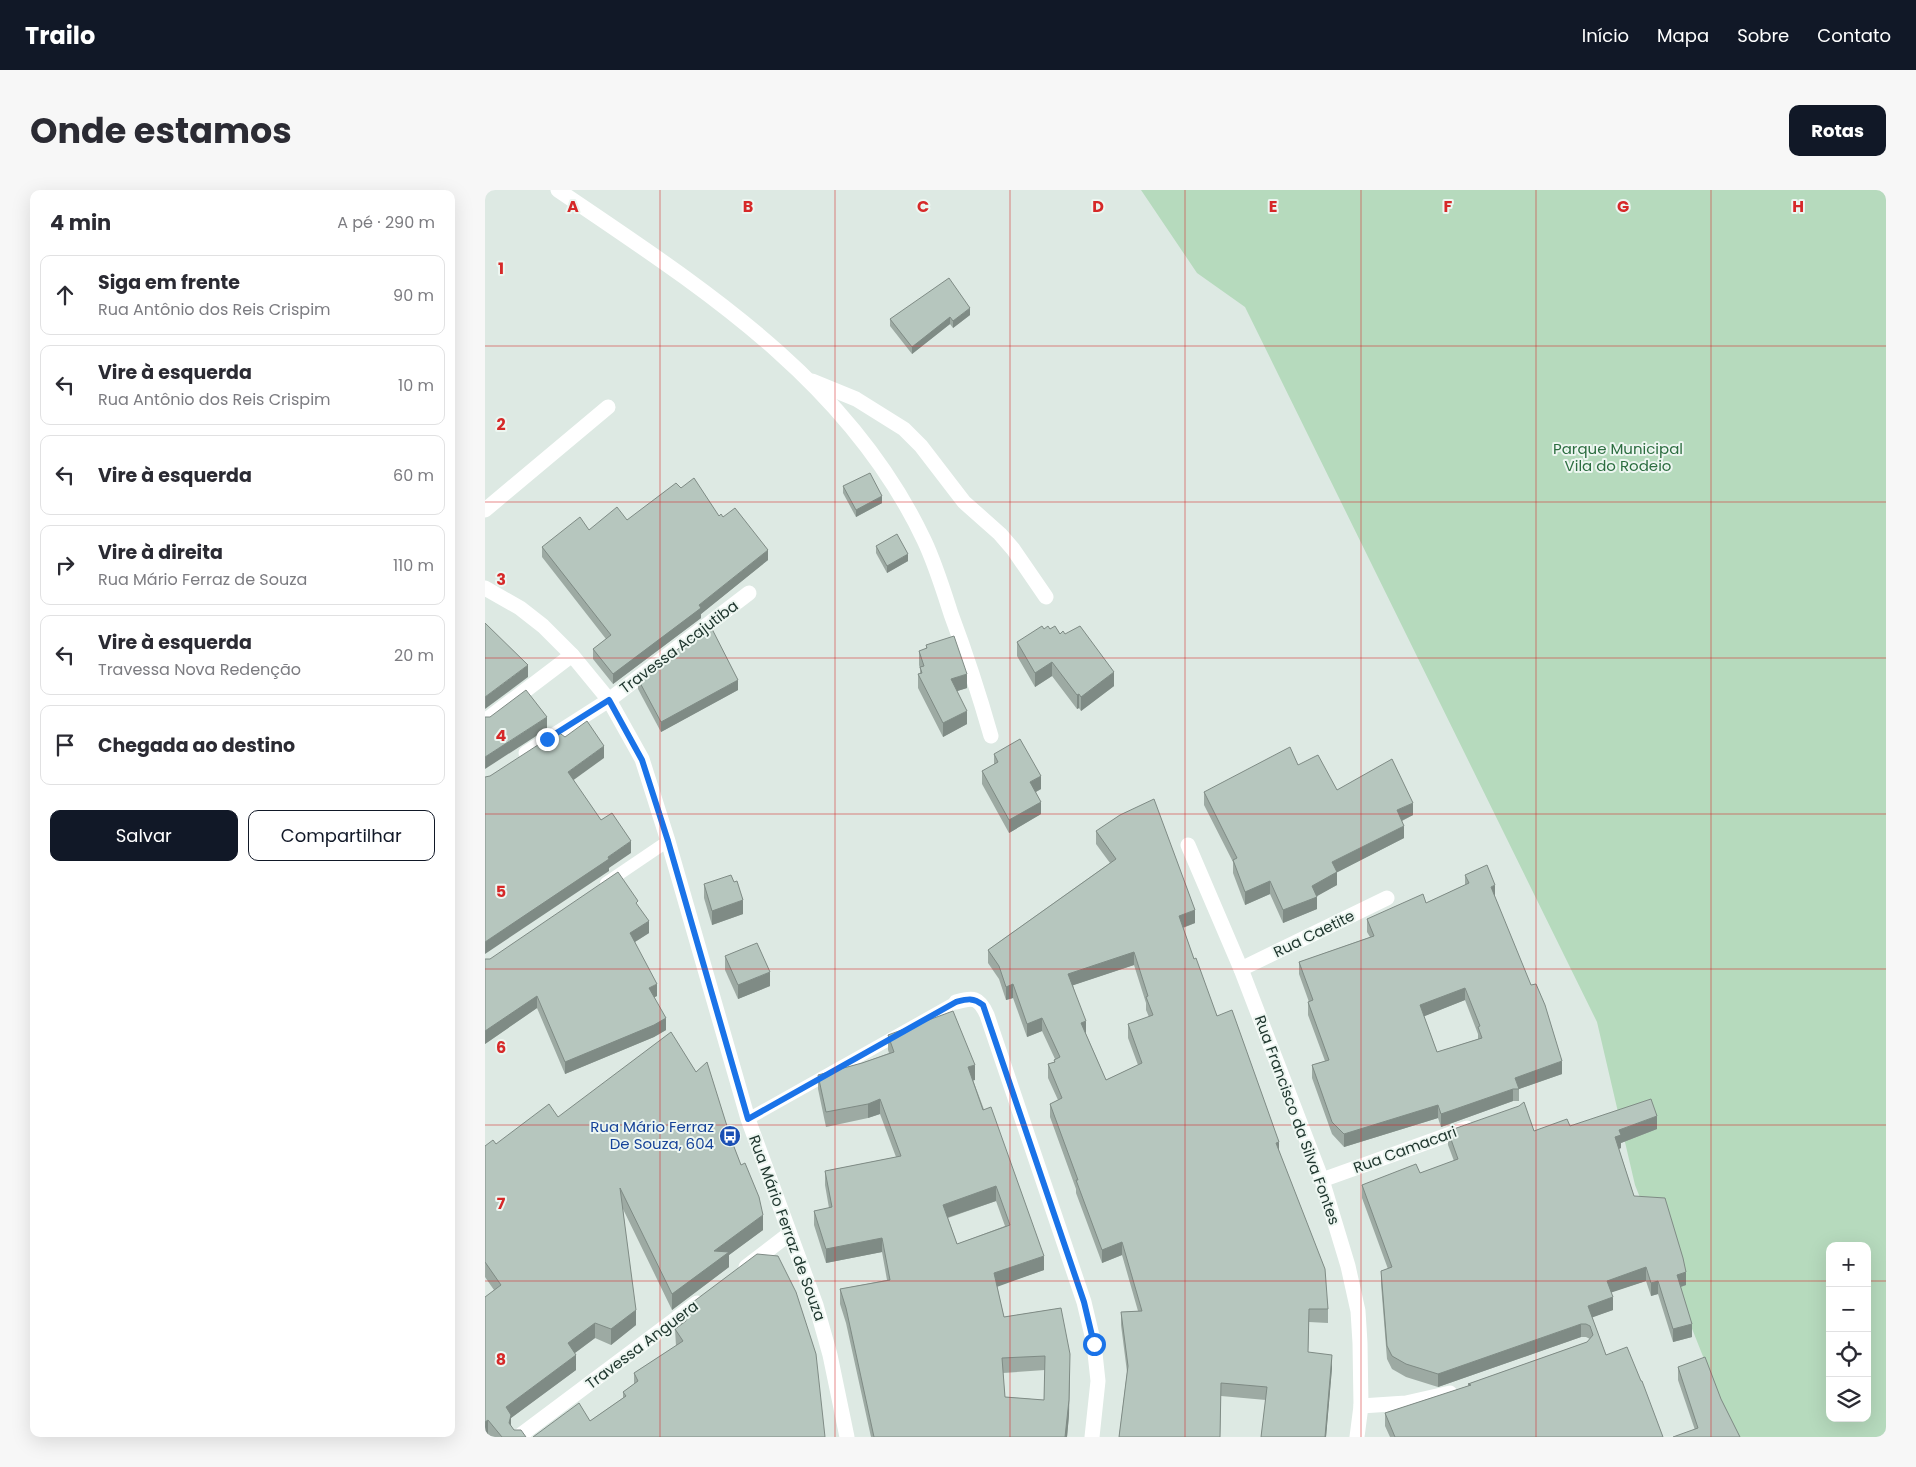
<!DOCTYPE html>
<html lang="pt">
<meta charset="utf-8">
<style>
body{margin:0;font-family:Poppins,sans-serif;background:#f7f7f7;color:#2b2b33}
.controls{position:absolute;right:15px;bottom:15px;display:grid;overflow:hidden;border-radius:10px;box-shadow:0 5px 20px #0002}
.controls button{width:45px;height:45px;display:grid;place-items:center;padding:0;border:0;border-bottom:1px solid #e1e1e2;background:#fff;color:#2b2b33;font:25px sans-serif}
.stop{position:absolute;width:15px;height:15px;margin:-11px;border:4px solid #1a73e8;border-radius:50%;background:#fff}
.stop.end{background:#1a73e8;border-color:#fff;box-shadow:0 1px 5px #0008}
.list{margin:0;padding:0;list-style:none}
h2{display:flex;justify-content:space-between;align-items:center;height:65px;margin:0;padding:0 20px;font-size:21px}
h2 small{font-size:16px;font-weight:400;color:#7c7c81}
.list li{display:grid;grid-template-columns:32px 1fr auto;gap:15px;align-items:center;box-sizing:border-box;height:80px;margin:0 10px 10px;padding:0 10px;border:1px solid #e1e1e2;border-radius:10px}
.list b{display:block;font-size:19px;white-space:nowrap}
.list p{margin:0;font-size:16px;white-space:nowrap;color:#7c7c81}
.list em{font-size:16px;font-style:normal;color:#7c7c81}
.actions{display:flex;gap:10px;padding:15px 20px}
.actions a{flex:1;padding:11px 0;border:1px solid #111827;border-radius:10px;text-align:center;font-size:18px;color:#111827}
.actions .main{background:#111827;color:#fff}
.icon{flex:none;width:28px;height:28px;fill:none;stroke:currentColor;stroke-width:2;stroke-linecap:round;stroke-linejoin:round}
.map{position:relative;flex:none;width:1401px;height:1247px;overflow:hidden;border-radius:10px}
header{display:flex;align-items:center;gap:30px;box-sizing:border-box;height:70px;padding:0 25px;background:#111827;color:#fff}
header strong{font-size:24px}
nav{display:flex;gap:28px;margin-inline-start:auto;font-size:18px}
.intro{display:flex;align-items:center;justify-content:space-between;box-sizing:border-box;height:120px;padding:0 30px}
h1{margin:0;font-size:35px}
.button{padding:12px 22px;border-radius:10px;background:#111827;color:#fff;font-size:18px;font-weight:700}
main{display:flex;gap:30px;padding:0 30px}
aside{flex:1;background:#fff;border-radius:10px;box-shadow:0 5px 20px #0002}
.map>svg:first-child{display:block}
</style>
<header>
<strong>Trailo</strong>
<nav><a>Início</a><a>Mapa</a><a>Sobre</a><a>Contato</a></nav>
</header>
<div class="intro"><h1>Onde estamos</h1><a class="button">Rotas</a></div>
<main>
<aside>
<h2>4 min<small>A pé · 290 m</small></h2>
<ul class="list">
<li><svg class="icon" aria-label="ahead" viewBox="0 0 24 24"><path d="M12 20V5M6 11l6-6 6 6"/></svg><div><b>Siga em frente</b><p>Rua Antônio dos Reis Crispim</p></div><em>90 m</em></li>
<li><svg class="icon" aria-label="left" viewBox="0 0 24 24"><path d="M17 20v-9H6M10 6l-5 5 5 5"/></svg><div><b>Vire à esquerda</b><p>Rua Antônio dos Reis Crispim</p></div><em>10 m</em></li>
<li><svg class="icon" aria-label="left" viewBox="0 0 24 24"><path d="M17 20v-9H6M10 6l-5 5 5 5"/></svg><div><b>Vire à esquerda</b></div><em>60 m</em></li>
<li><svg class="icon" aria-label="right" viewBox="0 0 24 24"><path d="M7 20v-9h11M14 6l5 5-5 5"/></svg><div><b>Vire à direita</b><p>Rua Mário Ferraz de Souza</p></div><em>110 m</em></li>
<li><svg class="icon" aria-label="left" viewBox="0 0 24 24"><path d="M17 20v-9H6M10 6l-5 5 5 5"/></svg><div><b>Vire à esquerda</b><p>Travessa Nova Redenção</p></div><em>20 m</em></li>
<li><svg class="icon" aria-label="arrive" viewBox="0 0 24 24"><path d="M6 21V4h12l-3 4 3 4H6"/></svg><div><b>Chegada ao destino</b></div></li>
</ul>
<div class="actions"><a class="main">Salvar</a><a>Compartilhar</a></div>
</aside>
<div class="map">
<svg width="1401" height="1247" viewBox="0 0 1401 1247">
<rect width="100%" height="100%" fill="#dde9e3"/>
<path fill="#b6dabd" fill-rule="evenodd" d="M656,0h745v1247h-151l-100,-252 -38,-163 -352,-715 -48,-34zM1345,1056h37v172h-37z"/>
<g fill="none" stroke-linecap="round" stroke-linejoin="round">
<g stroke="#fff" stroke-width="12">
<path d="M121,693l62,-42"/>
<path d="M263,929l208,-117"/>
</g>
<g stroke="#fff" stroke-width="15">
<path d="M73,0c141,96 290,189 366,350 11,23 19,49 27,74 15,40 28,80 40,122"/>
<path d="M327,191l44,18 48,30 17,17 43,56 36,32 13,15 33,48"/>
<path d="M0,320l123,-103"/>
<path d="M0,398l35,20 23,18 29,29 37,45 33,59 26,82 80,278 68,186 14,50 17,82"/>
<path d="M0,531l87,-66"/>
<path d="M41,563l83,-53 140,-107"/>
<path d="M703,655l53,124 81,211 26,86 10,45 2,32 1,63 -4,31"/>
<path d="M756,779l146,-71"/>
<path d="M471,812c17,-5 23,-5 31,13l97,287 10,42 4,37 -6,56"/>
<path d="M837,990l145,-52"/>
<path d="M261,1077l43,-33"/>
<path d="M876,1216l45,-3 44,-10"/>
<path d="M33,1247l179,-134"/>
</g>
</g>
<g fill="#9daaa3" fill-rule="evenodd">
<path d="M485,125l-17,13 -3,-4 -38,30 -22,-28v-7z"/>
<path d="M358,296l39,17 -26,14 -13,-24z"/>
<path d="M196,298l38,28 4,1 45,43 -67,54v4l-88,66 -20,-25v-10l13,-10 -64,-82v-10l47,-17 38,-10z"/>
<path d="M391,356l32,15 -21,12 -11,-20z"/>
<path d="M559,439h6l10,5h5l49,52 -33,25 -2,-3 -2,1 -25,-33 -17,11 -18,-31v-14z"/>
<path d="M441,455l41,43 -10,3 10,33 -24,13 -25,-49v-14h2v-5l-1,-4v-14l7,-2z"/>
<path d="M153,489l100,11 -77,42 -23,-43z"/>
<path d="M509,564l47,35 -5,3 5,22 -32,19 -27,-49v-13l12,-6z"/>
<path d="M813,575l39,25 76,25 -11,6 2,17 -67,34v13l-21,11 1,13 -34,14 -13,-29 -25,11 -12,-32v-11l-29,-57v-13z"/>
<path d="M611,641l99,92 -12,5 11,31 23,57 62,135 49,158v14l-19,-1 -1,30 24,16 -6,69h-65l5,-37 -45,-4 -1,41h-101l8,-65 -6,-47v-13l17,-1 -16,-56 -20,8 -26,-70v-4l-26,-72v-13l8,-4 -10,-22v-14l6,-2v-2l1,-1 -13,-28 -15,6 -14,-39 -7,2 -7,-21 -11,-16v-13l122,-87 -14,-19zM649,775l12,38v7l3,7 -21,7v14l10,27 -32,15 -20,-46 -13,-49z"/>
<path d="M980,685l30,23 67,176 -43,15v12h-6l-72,26 -3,-9 -94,29 -12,-13 -20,-56v-13l13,-4 -17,-46v-13h1l-10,-28v-12l71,-25 -3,-5v-13l59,-16 39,-18zM980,810l13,34v5l-41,13 -13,-36z"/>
<path d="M219,694l39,30 -31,11 -8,-27z"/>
<path d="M153,717l11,26 -14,9 22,54 -3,1 12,33 -12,7 -89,37 -28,-66 -52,36v-85h5z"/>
<path d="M240,766l45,30 -32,13 -13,-29z"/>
<path d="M403,845l87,45h-2l71,190 -47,16 7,31 57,-9 8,107 -2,22h-196l-25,-114 -6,-19v-15l47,-9 -5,-28 -56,11 -12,-38v-14l15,-3 -4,-23v-14l71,-14 -16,-43 -12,4 -42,9 -8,-38v-14l44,-12 27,-10 -1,-3zM511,1011l9,25 -48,18 -9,-26zM560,1180l-1,30 -39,-3 -2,-24z"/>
<path d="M73,927l173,22 32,91 -34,25v12l-57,43 -49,-101 13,116 -25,20 -16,-7 -20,15 1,17 -65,48v9l3,3 12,7h-36l-2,-2 -3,2 9,-147 -9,-13v-131l11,-2z"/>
<path d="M1085,936l87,3 -36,14v5l-2,1 15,47 52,89 -5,2 11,50 -19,5 -15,-48 -7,2 -5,-15 -35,11 2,18 -21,7 14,38 57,82h-273l-5,-11v-13l83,-27v-2l119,-42 3,-3 -4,-2h-5l-143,50 -32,-10 -14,-8 -5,-10 -6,-75v-13l7,-2 -26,-71v-13l58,-12 34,-12 -6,-16v-14h86z"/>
<path d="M196,1121l144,126 -235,-16 33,-23v-6l11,-8v-11l42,-27 -1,-17 6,-4z"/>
<path d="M1193,1177l43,32 19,38 -45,-7 -17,-50z"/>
</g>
<g fill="#7f8b85">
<path d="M485,118v7l-17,13v-7z"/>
<path d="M465,127v7l-38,30v-7z"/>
<path d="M397,306v7l-26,14v-7z"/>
<path d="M283,360v10l-67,54v4l-88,66v-10z"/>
<path d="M423,364v7l-21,12v-7z"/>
<path d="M567,472v14l-17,11v-14z"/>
<path d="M43,475v12l-43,32v-12z"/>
<path d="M629,482v14l-33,25v-14z"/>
<path d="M482,484v14l-16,5v-14z"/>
<path d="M253,490v10l-77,42v-10z"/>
<path d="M594,504v14l-2,1v-14z"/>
<path d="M482,521v13l-24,13v-14z"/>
<path d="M62,527v12l-62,40v-12z"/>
<path d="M119,556v12l-36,26v-12z"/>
<path d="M556,586v13l-11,6v-13z"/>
<path d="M556,612v12l-32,19v-13z"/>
<path d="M928,613v12l-16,8v-13z"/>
<path d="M919,636v12l-72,37v-13z"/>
<path d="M146,651v12l-22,15v3l-124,83v-12z"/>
<path d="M852,682v13l-25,14v-13z"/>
<path d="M785,691v13l-25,11v-13z"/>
<path d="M1010,695v13l-4,-11z"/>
<path d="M832,707v12l-34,14v-13z"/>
<path d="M258,710v14l-31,11v-14z"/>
<path d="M710,720v13l-16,6v-13z"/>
<path d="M164,731v12l-19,12v-12z"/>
<path d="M649,762v13l-66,22v-13z"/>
<path d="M285,782v14l-32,13v-14z"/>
<path d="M172,794v12l-8,4v-12z"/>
<path d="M528,794v14l-7,2v-13z"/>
<path d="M980,798v12l-45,18v-13z"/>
<path d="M52,806v12l-52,36v-13z"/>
<path d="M181,828v12l-12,7 -89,37v-12z"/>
<path d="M557,828v13l-15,6v-13z"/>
<path d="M601,831v13l-5,-11z"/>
<path d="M1077,871v13l-43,15 -4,-11z"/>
<path d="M490,875v15l-7,2v-15z"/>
<path d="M1028,899v12l-72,26v-13z"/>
<path d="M395,909v15l-12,4v-14z"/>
<path d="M953,915v13l-94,29v-13z"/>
<path d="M1172,926v13l-36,14v5l-6,2v-13l4,-7z"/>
<path d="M794,952v13l-3,-12z"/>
<path d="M511,996v15l-53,18v-14z"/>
<path d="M278,1025v15l-34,25v12l-57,43v-16l42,-43z"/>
<path d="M397,1048v14l-56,11v-14z"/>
<path d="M637,1052v13l-20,8v-13z"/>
<path d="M559,1066v14l-50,18v-15z"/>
<path d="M1161,1077v14l-39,13v-13z"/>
<path d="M1201,1082v13l-9,3v-13z"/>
<path d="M1173,1091v13l-7,2v-13z"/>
<path d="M1128,1107v13l-25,9v-13z"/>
<path d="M151,1120v15l-25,20v-16z"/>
<path d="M110,1133v15l-27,20v-15z"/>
<path d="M1096,1134v13l-143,50v-13z"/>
<path d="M1207,1134v13l-19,5v-13z"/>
<path d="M91,1165v15l-65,48v13l-2,-8 -3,-16z"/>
<path d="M847,1165v13l-6,69h-1z"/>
<path d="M585,1178l-1,47 -2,22h-2z"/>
<path d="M3,1230v15l-3,2v-15z"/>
</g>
<g fill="#b6c6be" stroke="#7f8b85" fill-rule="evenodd">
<path d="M464,88l21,30 -17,13 -3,-4 -38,30 -22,-28z"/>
<path d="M385,283l12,23 -26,14 -13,-24z"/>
<path d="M209,288l25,38 2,-2 2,3 12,-9 33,42 -69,55 2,3 -88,66 -20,-25 18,-14 -69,-88 38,-30 9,13 28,-23 10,13 49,-37 5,5z"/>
<path d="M412,344l11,20 -21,12 -11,-20z"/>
<path d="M0,433l43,42 -43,32z"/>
<path d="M225,435l28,55 -77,42 -23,-43z"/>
<path d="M557,436l2,3 4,-3 2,3 5,-3 5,8 3,-3 2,3 15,-8 34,46 -33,25 -2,-3 -2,1 -25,-33 -17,11 -18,-31z"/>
<path d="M469,446l13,38 -16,5 16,32 -24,12 -25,-49 4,-1 -2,-6 4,-1 -5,-15 8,-3 -1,-3z"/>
<path d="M41,500l21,27 -62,40v-40h5z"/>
<path d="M102,531l17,25 -36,26 33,48 11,-7 19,28 -23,16 1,2 -124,83v-165l5,-1 68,-44 7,5z"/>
<path d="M535,549l21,37 -11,6 11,20 -32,18 -27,-49 16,-9 -4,-8z"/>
<path d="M805,557l8,18 20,-10 19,35 55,-31 21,44 -16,7 7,16 -72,36 5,10 -25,14 5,11 -34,13 -13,-29 -25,11 -12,-32 4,-2 -33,-66z"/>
<path d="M669,609l41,111 -16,6 15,43 2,-1 21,58 15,-6 47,132 -3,1 49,126 3,40h-19l-1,43 24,3 -7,82h-64l6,-50 -46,-4 -1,54h-101l9,-71 -7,-54 21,-1 -20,-69 -20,8 -26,-70h2l-28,-76 12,-6 -14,-34 7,-2 -1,-2 6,-3 -18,-39 -15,6 -14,-40 -7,3 -7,-21 -11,-16 128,-91 -20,-28 24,-16zM649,762l14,44 -2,1 7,18 -25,9 14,39 -36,17 -25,-57 5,-2 -18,-47z"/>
<path d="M1002,675l8,20 -4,2 40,98 5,-1 9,21 17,56 -47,17 4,11h-6l-72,25 -3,-9 -94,29 -12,-12 -20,-57 17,-5 -21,-58 5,-2 -14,-38 75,-26 -7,-17 56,-25 3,9 43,-20 -4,-8zM980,798l15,38 -2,1 4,11 -45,14 -17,-47z"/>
<path d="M133,682l20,29 -2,2 13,18 -19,12 27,51 -8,4 17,30 -12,7 -89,37 -28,-66 -52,35v-72h5z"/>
<path d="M246,685l3,7 3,-1 6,19 -31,11 -8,-27z"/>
<path d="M272,753l13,29 -32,13 -13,-29z"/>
<path d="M468,821l22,54 -7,2 15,43 8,-3 53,149 -50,17 10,44 57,-9 9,46 -1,46 -4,37h-191l-28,-129 -6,-19 50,-9 -8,-42 -56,11 -12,-38 18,-4 -7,-36 76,-15 -21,-57 -12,5 -42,8 -8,-37 44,-12 32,-11 -6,-17zM511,996l14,39 -53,19 -14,-39zM560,1166l-1,44 -39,-3 -3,-39z"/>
<path d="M186,842l25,40 11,-10 24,77 10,26 4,-2 14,34 4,18 -49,36 15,1 -57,42 -52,-106 16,122 -25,19 -16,-6 -27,20 8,12 -70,52 5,8 -2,8 5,7h7l5,7h-24l-14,-17 -3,2v-125l16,-12 -16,-23v-116l8,-6 3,4 53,-40 9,13z"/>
<path d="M1166,909l6,17 -38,14 2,5 -6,2 19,59 31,2 18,60 3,14 -9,3 15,49 -19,5 -15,-48 -7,2 -5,-16 -39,14 6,16 -25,9 18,49 21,-8 14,34h1l21,56h-268l-10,-24 86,-28 -3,-1 119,-42 6,-7 -3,-9 -4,-2h-5l-143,50 -32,-10 -14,-8 -5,-10 -6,-75 11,-4 -30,-82 54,-21 4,9 38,-14 -10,-28 71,-25 5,-4 10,29 33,-12 3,7z"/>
<path d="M272,1064l21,2 18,36 20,62 9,83h-292l46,-34 11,18 36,-25 -3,-4 15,-11 -4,-8 49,-32 -8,-12 11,-8 -5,-10z"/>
<path d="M1220,1167l16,42 19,38h-67l25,-9 -20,-61z"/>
</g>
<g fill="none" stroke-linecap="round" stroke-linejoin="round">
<path stroke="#1a73e8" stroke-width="6" d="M62,549l62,-39 33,60 26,81 80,278 208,-117c11,-3 17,-5 27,3l101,297 10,42"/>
</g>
<path fill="none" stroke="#d62828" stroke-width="1" stroke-opacity="0.55" d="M175,0v1247M350,0v1247M525,0v1247M700,0v1247M876,0v1247M1051,0v1247M1226,0v1247M0,156h1401M0,312h1401M0,468h1401M0,624h1401M0,779h1401M0,935h1401M0,1091h1345M1382,1091h19"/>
<defs>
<g id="bus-disc" transform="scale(1.125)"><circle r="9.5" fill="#1a4fb4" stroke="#edf6f1"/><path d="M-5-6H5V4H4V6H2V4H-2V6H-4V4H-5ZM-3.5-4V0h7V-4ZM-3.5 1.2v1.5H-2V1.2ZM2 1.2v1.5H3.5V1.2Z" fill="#fff"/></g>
</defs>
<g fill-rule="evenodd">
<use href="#bus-disc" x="245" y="946"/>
</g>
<g text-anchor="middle" stroke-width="4" stroke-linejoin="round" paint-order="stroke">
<g font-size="15" fill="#2c6d40" stroke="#edf6f1">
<text x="1133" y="264">Parque Municipal<tspan x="1133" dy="17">Vila do Rodeio</tspan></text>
</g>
<g font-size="15" fill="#20372f" stroke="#edf6f1">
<text transform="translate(194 457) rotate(-37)" y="5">Travessa Acajutiba</text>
<text transform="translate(829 744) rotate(-26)" y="5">Rua Caetite</text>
<text transform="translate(812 930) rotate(70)" y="5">Rua Francisco da Silva Fontes</text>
<text transform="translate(920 960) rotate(-20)" y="5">Rua Camacari</text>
<text transform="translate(302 1038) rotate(70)" y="5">Rua Mário Ferraz de Souza</text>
<text transform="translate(157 1155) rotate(-37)" y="5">Travessa Anguera</text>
</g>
<g font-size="15" fill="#164399" stroke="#edf6f1" text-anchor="end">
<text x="229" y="942">Rua Mário Ferraz<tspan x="229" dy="17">De Souza, 604</tspan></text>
</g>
</g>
<g font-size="16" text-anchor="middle" font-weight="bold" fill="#d62828" stroke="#edf6f1" stroke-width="4" stroke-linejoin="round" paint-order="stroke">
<text x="88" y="22">A</text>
<text x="263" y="22">B</text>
<text x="438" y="22">C</text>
<text x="613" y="22">D</text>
<text x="788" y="22">E</text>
<text x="963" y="22">F</text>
<text x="1138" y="22">G</text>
<text x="1313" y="22">H</text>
<text x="16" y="84">1</text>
<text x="16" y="240">2</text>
<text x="16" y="395">3</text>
<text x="16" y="551">4</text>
<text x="16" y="707">5</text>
<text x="16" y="863">6</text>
<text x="16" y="1019">7</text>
<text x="16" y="1175">8</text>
</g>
</svg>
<div class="controls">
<button>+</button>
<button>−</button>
<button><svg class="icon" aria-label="locate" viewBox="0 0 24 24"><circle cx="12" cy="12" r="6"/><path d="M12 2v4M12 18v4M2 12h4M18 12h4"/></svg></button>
<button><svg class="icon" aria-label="layers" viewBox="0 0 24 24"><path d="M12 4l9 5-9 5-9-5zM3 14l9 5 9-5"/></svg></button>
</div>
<div class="stop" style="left:609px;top:1154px"></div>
<div class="stop end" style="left:62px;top:549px"></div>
</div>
</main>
